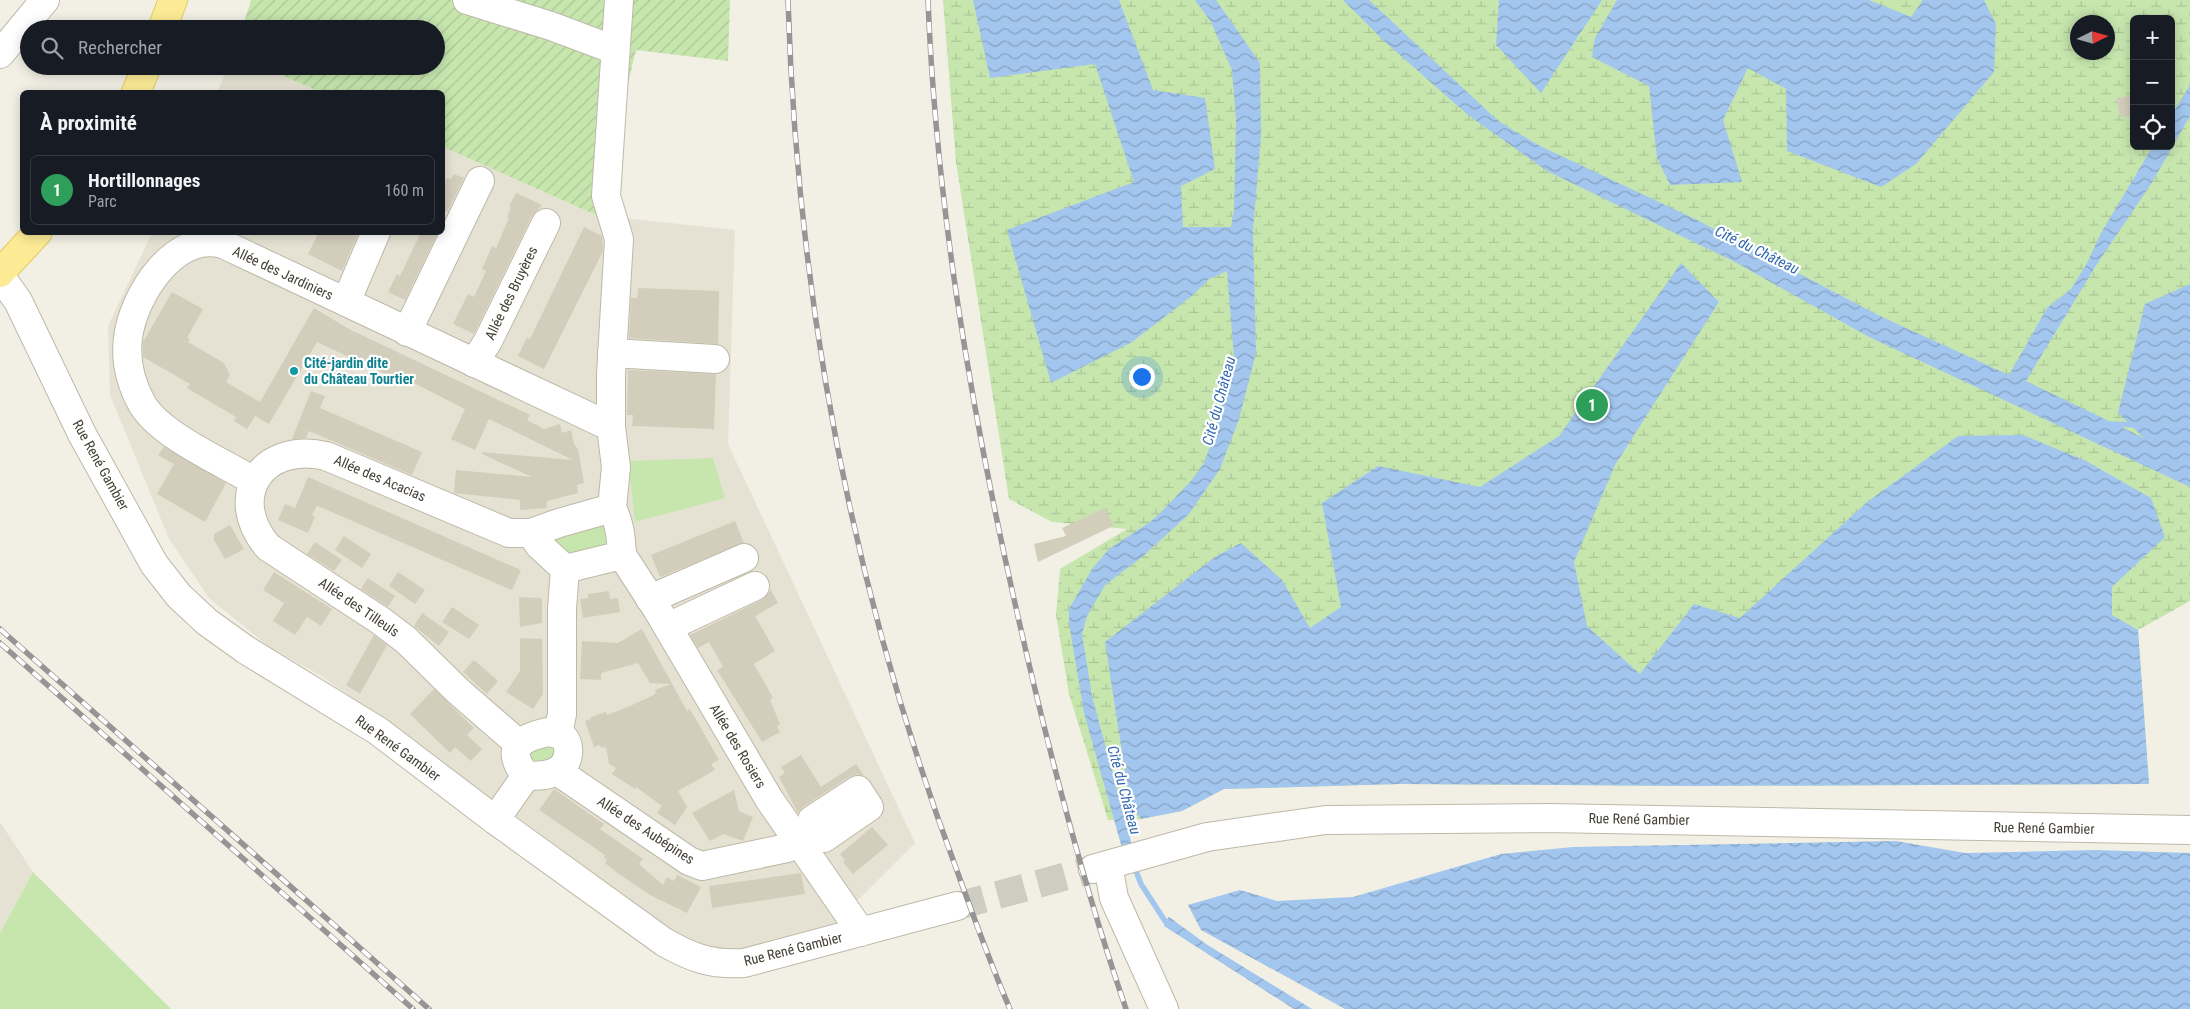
<!DOCTYPE html>
<html lang="fr">
<meta charset="utf-8">
<style>
body{margin:0;font-family:"Roboto Condensed",sans-serif;background:#242831;color:#f1f3f6}
.controls{position:absolute;right:15px;top:15px;display:grid;overflow:hidden;border-radius:8px;box-shadow:0 2px 12px #0003}
.controls button{width:45px;height:45px;display:grid;place-items:center;padding:0;border:0;border-bottom:1px solid #363941;background:#171b24;color:#f1f3f6;font:25px sans-serif}
.compass{position:absolute;left:2070px;top:15px;width:45px;height:45px;border-radius:50%;background:#171b24;box-shadow:0 2px 12px #0003;rotate:85deg}
.you{position:absolute;left:1141px;top:376px;width:18px;height:18px;margin:-12px;border:4px solid #fff;border-radius:50%;background:#1a73e8;box-shadow:0 0 0 8px #1a73e833}
.badge{display:grid;place-items:center;width:32px;height:32px;border-radius:50%;background:#8c9099;color:#fff;font-size:16px;font-weight:700}
.pin{position:absolute;translate:-50% -50%;border:2px solid #fff;box-shadow:0 1px 5px #0006}
.list{margin:0;padding:0;list-style:none}
h2{display:flex;justify-content:space-between;align-items:center;height:65px;margin:0;padding:0 20px;font-size:21px}
h2 small{font-size:16px;font-weight:400;color:#9ea1a6}
.list li{display:grid;grid-template-columns:32px 1fr auto;gap:15px;align-items:center;box-sizing:border-box;height:70px;margin:0 10px 10px;padding:0 10px;border:1px solid #363941;border-radius:8px}
.list b{display:block;font-size:19px;white-space:nowrap}
.list p{margin:0;font-size:16px;white-space:nowrap;color:#9ea1a6}
.list em{font-size:16px;font-style:normal;color:#9ea1a6}
.icon{flex:none;width:28px;height:28px;fill:none;stroke:currentColor;stroke-width:2;stroke-linecap:round;stroke-linejoin:round}
.map{position:relative;flex:none;width:2190px;height:1009px;overflow:hidden}
.search{position:absolute;background:#171b24;box-shadow:0 2px 12px #0003;left:20px;top:20px;width:425px;height:55px;display:flex;align-items:center;gap:12px;box-sizing:border-box;padding:0 18px;border-radius:28px;color:#9ea1a6;font-size:19px}
.panel{position:absolute;background:#171b24;box-shadow:0 2px 12px #0003;left:20px;top:90px;width:425px;height:145px;border-radius:8px}
.map>svg:first-child{display:block}
</style>
<div class="map">
<svg width="2190" height="1009" viewBox="0 0 2190 1009">
<defs>
<pattern id="wetland-marsh" width="20" height="14" patternUnits="userSpaceOnUse" patternTransform="scale(1.25)"><rect width="20" height="14" fill="#c6e6ae"/><path d="M1 5h8M5 5V1M11 12h8M15 12V8" fill="none" stroke="#abc696"/></pattern>
<pattern id="garden-furrows" width="10" height="10" patternUnits="userSpaceOnUse" patternTransform="scale(1.25)"><rect width="10" height="10" fill="#c6e6ae"/><path d="M-1 1l2-2M0 10L10 0M9 11l2-2" fill="none" stroke="#abc696"/></pattern>
<pattern id="water-waves" width="16" height="10" patternUnits="userSpaceOnUse" patternTransform="scale(1.25)"><rect width="16" height="10" fill="#a2c6ee"/><path d="M0 5q4-4 8 0t8 0" fill="none" stroke="#86a2c2"/></pattern>
</defs>
<rect width="100%" height="100%" fill="#f2f0e5"/>
<g fill="#e6e2d3">
<path d="M229,66h32l59,26h-103z"/>
<path d="M443,147l153,68 139,15 -7,214 187,399 -89,89 -91,23 -56,-17 -38,-21 -214,-166 -104,-74 -55,-31 -59,-48 -40,-59 -59,-144 -2,-69 44,-93 290,-1z"/>
<path d="M0,822l33,50 -33,61z"/>
</g>
<g fill="#c6e6ae">
<path d="M713,458l12,40 -90,24 -7,-61z"/>
<path d="M607,521l1,27 -44,9 -17,-21z"/>
<path d="M557,745l1,15 -26,9 -7,-23z"/>
<path d="M33,872l138,137h-171v-76z"/>
</g>
<path fill="url(#wetland-marsh)" fill-rule="evenodd" d="M943,0h1247v601l-52,29 11,154 -455,2 -295,-2 -175,5 -42,22 -41,8 -33,1 -39,-126 -13,-79 4,-46 67,-40 -75,-7 -43,-23 -53,-337zM2134,19h37v127h-37zM2078,22h30v30h-30z"/>
<path fill="url(#garden-furrows)" d="M251,0h479l-2,61 -92,-11 -40,165 -153,-68 -1,-55h-122l-59,-26h175v-37h-194z"/>
<g fill="url(#water-waves)">
<path d="M973,0h146l34,90 52,8 10,71 -34,17 2,41h48l3,-17 2,-90 -4,-50 -21,-48 -16,-22h21l44,63 1,73 -8,94 3,123 -17,66 -19,50 -31,45 -47,43 -37,28 -18,31 -5,18 10,62 40,149 -10,3 -38,-135 -15,-90v-14l23,-40 17,-20 41,-27 13,-12 28,-29 13,-18 10,-28 20,-78 -7,-86 -18,8 -16,16 -61,47 -81,41 -44,-153 127,-48 -39,-118 -105,14z"/>
<path d="M1343,0h26l127,119 15,10 29,17 157,74 185,97 127,58 38,-67 24,-19 16,-26 14,-30 52,-87h18v-30l19,-31v31l-39,68 -54,80 -71,117 118,57 -26,-25 27,-109 45,-20v203l-321,-150 -134,-75 -188,-91 -79,-56 -84,-74z"/>
<path d="M1499,0h103l-61,93 -45,-48z"/>
<path d="M1617,0h252l42,17 12,-17h61l12,24 -2,48 -78,92 -35,23 -94,-36 -1,-62 -38,-21 -25,52 19,62 -72,3 -13,-27 -8,-72 -57,-29 3,-19z"/>
<path d="M1681,263l38,39 -104,163 -41,97 13,64 53,48 54,-70 46,14 126,-115 92,-67 65,-1 63,26 65,37 14,39 -53,50v28l26,15 11,154 -455,2 -295,-2 -175,5 -42,22 -41,8 -11,-15 -25,-162 110,-85 26,-14 41,37 28,48 31,-21 -19,-104 56,-37 102,21 79,-51z"/>
<path d="M1896,841l69,12 129,-3 96,3v156h-845l-144,-79 -13,-25 52,-15 37,11 76,-4 148,-43 72,-7z"/>
<path d="M1169,917l37,27 106,65h-18l-130,-83 1,-5z"/>
</g>
<g fill="none" stroke-linecap="round" stroke-linejoin="round">
<g stroke="#a2c6ee" stroke-width="5.5">
<path d="M2107,424l31,1"/>
<path d="M1134,866l7,18 24,37 5,5"/>
</g>
</g>
<g fill="#d3cdbb">
<path d="M2134,95v20l-14,2 -4,-18z"/>
<path d="M454,174l10,4 -17,34 -5,-2v-23l5,-9 4,1z"/>
<path d="M516,193l26,12 -10,11 -58,118 -21,-10 15,-30 6,3 12,-26 -4,-2 10,-23 4,2 13,-30 -2,-1 4,-10 -2,-1z"/>
<path d="M584,227l18,9 1,15 -59,118 -26,-13 9,-19 3,2z"/>
<path d="M319,232h32l6,4 -15,35 -34,-17z"/>
<path d="M421,232h17l-33,68 -17,-8 9,-18 3,2z"/>
<path d="M638,288l81,3 -1,53 -89,-6 2,-40h6z"/>
<path d="M172,292l31,17 -16,29 3,1 -2,3 36,21 6,12 -4,7 34,20 54,-94 35,21 181,86 -3,5 17,9 16,-5 2,9 9,-3 3,14 4,5 6,34 -7,2 1,8 -31,8v7l-27,2v-10l-66,-7 2,-23 76,7 -50,-23v-2l91,8 -84,-41 -14,31 -24,-11 14,-30 -59,-30 -2,4 -87,-41 -48,82 -14,-8 -8,13 -13,-8 2,-4 -49,-29 3,-4 -47,-27v-15z"/>
<path d="M628,370l88,4 -2,55 -82,-3 1,-11h-6z"/>
<path d="M311,391l14,5 -5,12 102,44 -10,23 -103,-44 -3,7 -14,1z"/>
<path d="M164,447l62,36 -21,39 -48,-28 17,-30 -16,-9z"/>
<path d="M308,477l213,93 -9,20 -192,-83 -3,-1 -5,9 3,2 -7,16 -30,-13 7,-16 10,4z"/>
<path d="M1105,508l8,18 -75,36 -4,-18 32,-8 -4,-8z"/>
<path d="M735,521l9,22 -84,34 -9,-22z"/>
<path d="M230,525l14,24 -19,10 -11,-19v-6z"/>
<path d="M344,536l27,18 -9,14 -27,-18z"/>
<path d="M315,542l27,18 -8,11 -27,-17z"/>
<path d="M274,572l58,37 -11,17 -14,-9 -12,18 -22,-14 11,-18 -21,-13z"/>
<path d="M398,572l27,18 -10,14 -26,-18z"/>
<path d="M368,578l27,18 -7,11 -27,-18z"/>
<path d="M771,590l7,13 -23,13 20,35 -21,13 19,34 -3,2 10,24 -3,2 3,6 -18,10 -45,-72 6,-3 -14,-25 -11,6 -8,-13 72,-35z"/>
<path d="M609,591l1,8 8,-1 2,14 -37,6 -3,-19 8,-1v-4z"/>
<path d="M519,597l23,1v25l-22,4z"/>
<path d="M452,607l27,18 -10,14 -27,-17z"/>
<path d="M422,613l27,19 -10,14 -25,-20z"/>
<path d="M642,629l45,82 3,-2 29,51 -8,4 4,6 -37,21 9,16 -12,18 -18,-12 5,-7 -26,-19 -1,2 -23,-15 4,-6 -7,-4 -3,-17 -5,1 -1,-3 -6,2 -9,-26 6,-2v-2l15,-5 1,3 23,-9 24,-11 2,-3 -1,-2 16,-6 -21,-1 -12,-20 -37,10v7l-21,-1 2,-38 36,2z"/>
<path d="M374,635l13,10 -27,49 -14,-9z"/>
<path d="M520,638l22,1 1,55 -10,15 -27,-17 14,-21z"/>
<path d="M474,660l24,21 -11,13 -24,-22z"/>
<path d="M434,689l40,39 -7,7 15,14 -11,12 -16,-14 -5,6 -40,-39z"/>
<path d="M801,755l20,32 35,-23 8,12 -7,-2 -8,3 -46,30 -5,6 -19,-36 6,-4 -4,-6z"/>
<path d="M554,789l50,35 -4,5 43,30 -4,5 24,21 4,-8 7,4 3,-6 24,12 -14,26 -37,-18 -34,-23 -11,-9 2,-3 -3,-3 1,-2 -66,-45z"/>
<path d="M734,790l5,21 14,6 -10,24 -20,-7 -13,7 -18,-28z"/>
<path d="M872,827l16,18 -35,29 -10,-12 2,-2 -5,-6z"/>
<path d="M801,873l4,21 -93,14 -3,-22z"/>
</g>
<g fill="none" stroke-linecap="round" stroke-linejoin="round">
<path stroke="#cfcdc2" stroke-width="28" stroke-dasharray="28 14" stroke-linecap="butt" d="M957,906l136,-37"/>
<g stroke="#bdb9a8" stroke-width="30">
<g id="minor">
<path d="M467,0l84,26 64,24"/>
<path d="M0,54l45,-54"/>
<path d="M0,276l18,25 64,133 72,130 25,32 28,26 39,28 132,81 117,89 169,122c28,16 47,23 80,21l213,-57"/>
<path d="M346,302l30,-70"/>
<path d="M407,332l73,-151"/>
<path d="M612,353l103,6"/>
<path d="M474,363l14,-22 58,-118"/>
<path d="M254,481c-32,-19 -94,-46 -112,-77 -11,-20 -17,-43 -14,-66 5,-42 46,-107 95,-94l388,183"/>
<path d="M612,508l4,-41 -5,-40v-53l8,-135 -13,-43 13,-196"/>
<path d="M612,508c8,16 9,29 10,47l-57,14 -26,-24 -8,-12 28,-10z"/>
<path d="M622,555l35,54 112,190 92,133"/>
<path d="M650,599l94,-41"/>
<path d="M668,627l87,-41"/>
<path d="M548,732c5,1 11,1 15,5 9,9 6,28 -6,34 -9,5 -21,5 -31,5 -22,-28 -6,-38 22,-44z"/>
<path d="M558,734l4,-20v-105l3,-40"/>
<path d="M519,744l-61,-53 -52,-51 -25,-19 -113,-74c-43,-51 -5,-106 58,-91l183,77h22"/>
<path d="M557,771l132,90 13,5 85,-18 25,-15 12,5 45,-31 -11,-17 -46,30v13"/>
<path d="M495,820l31,-44"/>
<path d="M1108,865l6,33 50,111"/>
<path d="M1093,869l114,-32 119,-17 223,-2 641,12"/>
</g>
</g>
<g stroke="#e1cb64" stroke-width="30">
<g id="major">
<path d="M162,29l11,-29"/>
<path d="M136,92l11,-26"/>
<path d="M0,273l38,-41"/>
</g>
</g>
<use href="#minor" stroke="#fff" stroke-width="28"/>
<use href="#major" stroke="#fceb94" stroke-width="28"/>
<g stroke="#959595" stroke-width="5.5">
<g id="rail">
<path d="M788,0c9,297 64,589 168,868 17,47 34,95 54,141"/>
<path d="M928,0c8,202 42,403 86,599 31,138 66,276 112,410"/>
<path d="M0,629l429,380"/>
<path d="M0,643l413,366"/>
</g>
</g>
<use href="#rail" stroke="#fff" stroke-width="4" stroke-dasharray="11" stroke-linecap="butt"/>
</g>
<circle fill="#0f9aa8" stroke="#fff" stroke-width="2" cx="294" cy="371" r="5"/>
<g text-anchor="middle" stroke-width="4.5" stroke-linejoin="round" paint-order="stroke">
<g font-size="14" fill="#444035" stroke="#fff">
<text transform="translate(283 273) rotate(25)" y="5">Allée des Jardiniers</text>
<text transform="translate(511 293) rotate(-64)" y="5">Allée des Bruyères</text>
<text transform="translate(101 465) rotate(61)" y="5">Rue René Gambier</text>
<text transform="translate(380 478) rotate(23)" y="5">Allée des Acacias</text>
<text transform="translate(359 607) rotate(34)" y="5">Allée des Tilleuls</text>
<text transform="translate(738 746) rotate(59)" y="5">Allée des Rosiers</text>
<text transform="translate(398 748) rotate(36)" y="5">Rue René Gambier</text>
<text transform="translate(1639 819) rotate(1)" y="5">Rue René Gambier</text>
<text transform="translate(2044 828) rotate(1)" y="5">Rue René Gambier</text>
<text transform="translate(646 830) rotate(33)" y="5">Allée des Aubépines</text>
<text transform="translate(793 949) rotate(-14)" y="5">Rue René Gambier</text>
</g>
<g font-size="14" font-weight="bold" fill="#0d838f" stroke="#fff" text-anchor="start">
<text x="304" y="368">Cité-jardin dite<tspan x="304" dy="16">du Château Tourtier</tspan></text>
</g>
<g font-size="15" font-style="italic" fill="#3169ae" stroke="#fff">
<text transform="translate(1757 250) rotate(26)" y="5">Cité du Château</text>
<text transform="translate(1219 401) rotate(-75)" y="5">Cité du Château</text>
<text transform="translate(1124 790) rotate(75)" y="5">Cité du Château</text>
</g>
</g>
</svg>
<div class="controls">
<button>+</button>
<button>−</button>
<button><svg class="icon" aria-label="locate" viewBox="0 0 24 24"><circle cx="12" cy="12" r="6"/><path d="M12 2v4M12 18v4M2 12h4M18 12h4"/></svg></button>
</div>
<svg class="compass" viewBox="-18 -18 36 36"><path d="M0-13l5 13h-10z" fill="#e53935"/><path d="M0 13l5-13h-10z" fill="#9ea1a6"/></svg>
<div class="you"></div>
<div class="pin badge" style="left:1592px;top:405px;background:#2e9e5b">1</div>
<div class="search"><svg class="icon" aria-label="search" viewBox="0 0 24 24"><circle cx="10" cy="10" r="6"/><path d="M15 15l6 6"/></svg>Rechercher</div>
<section class="panel">
<h2>À proximité<small></small></h2>
<ul class="list">
<li><span class="badge" style="background:#2e9e5b">1</span><div><b>Hortillonnages</b><p>Parc</p></div><em>160 m</em></li>
</ul>
</section>
</div>
